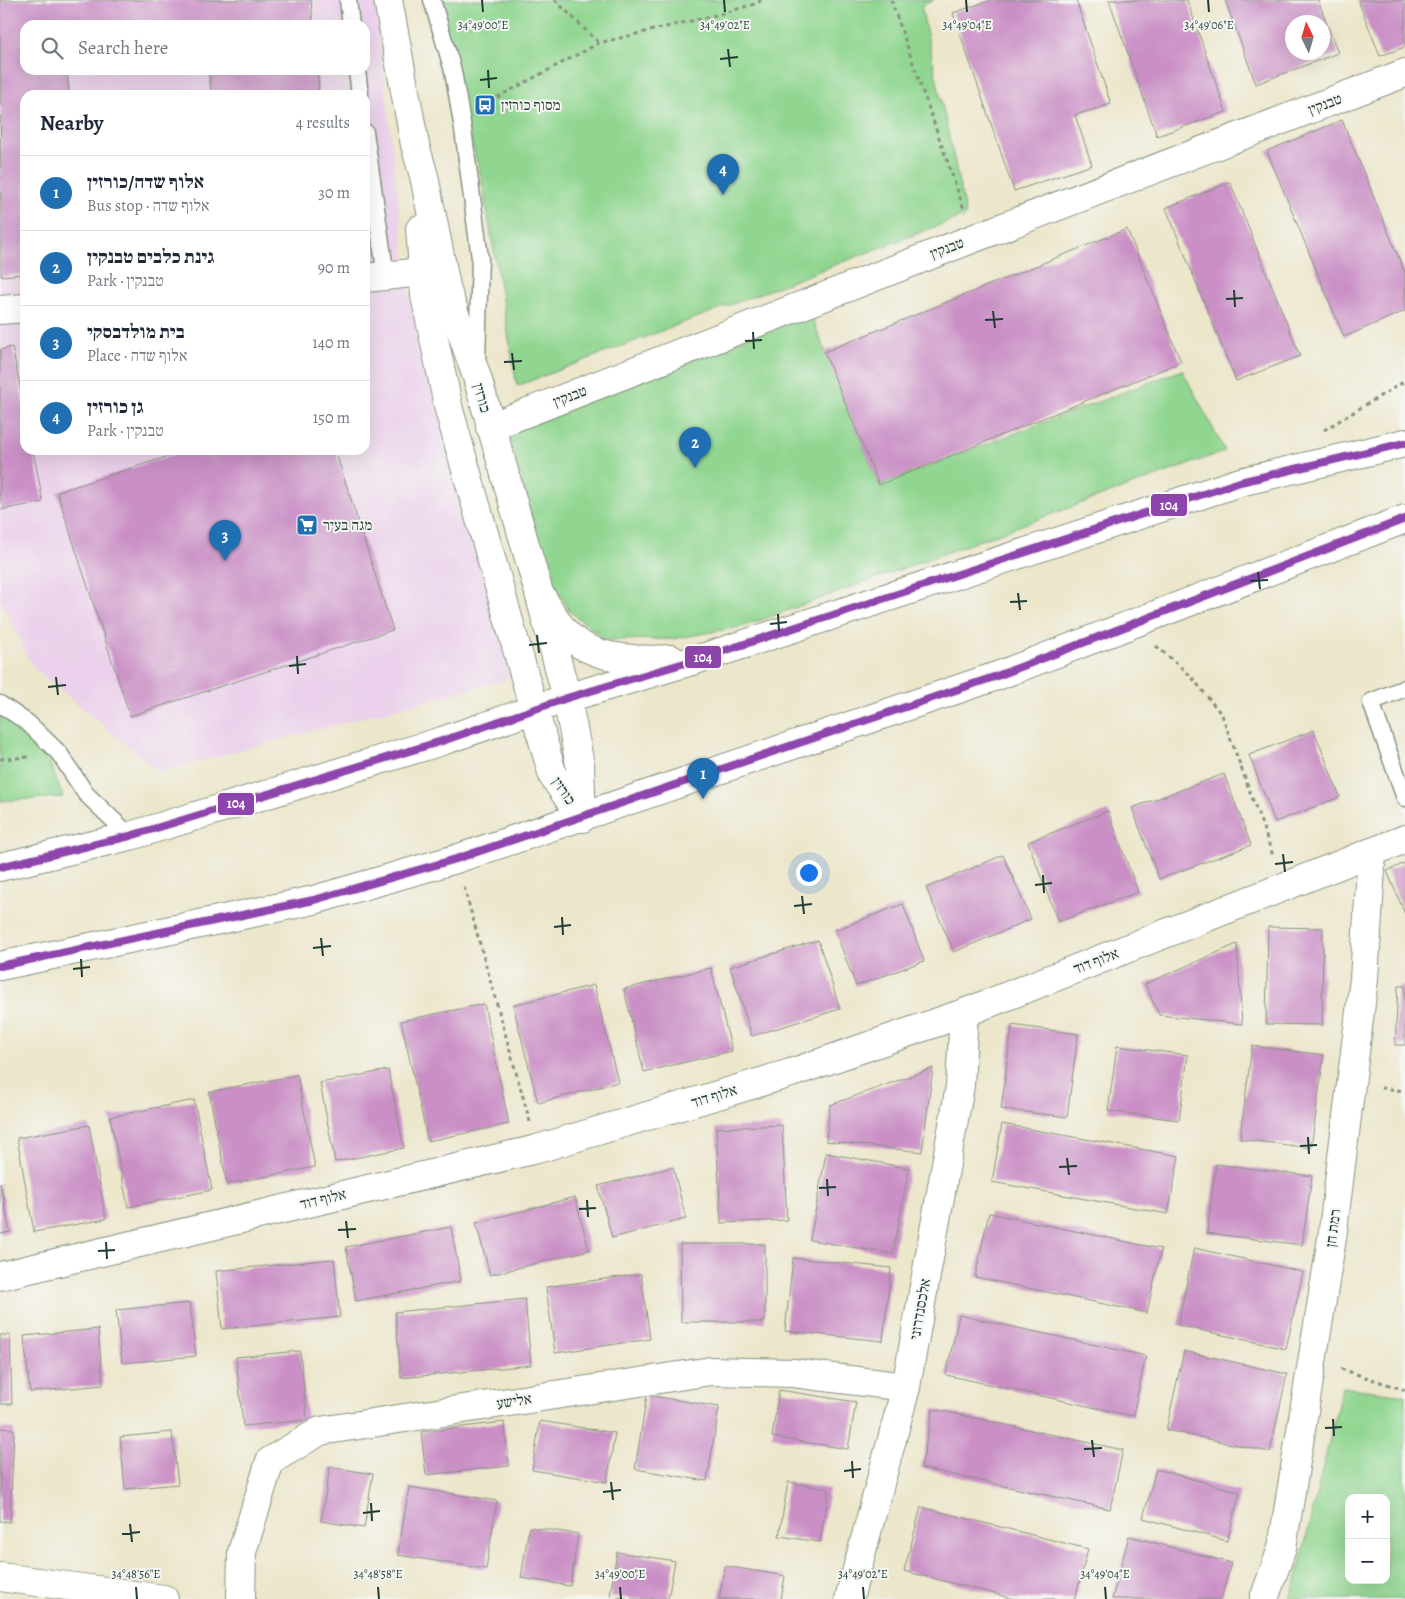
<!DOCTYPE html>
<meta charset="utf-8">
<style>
body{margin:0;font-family:Alegreya,"Frank Ruhl Libre",serif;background:#f2f2f3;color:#1f2937}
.controls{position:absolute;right:15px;bottom:15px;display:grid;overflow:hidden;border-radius:10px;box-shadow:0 5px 20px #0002}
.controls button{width:45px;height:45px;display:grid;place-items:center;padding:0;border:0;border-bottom:1px solid #e0e1e3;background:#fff;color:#1f2937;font:25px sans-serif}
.compass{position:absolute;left:1285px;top:15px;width:45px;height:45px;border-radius:50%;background:#fff;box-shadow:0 5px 20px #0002;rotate:355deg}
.you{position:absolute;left:808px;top:872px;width:18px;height:18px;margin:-12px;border:4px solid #fff;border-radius:50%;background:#1a73e8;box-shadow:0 0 0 8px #1a73e833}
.badge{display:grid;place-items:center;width:32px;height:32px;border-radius:50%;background:#1f6fb2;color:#fff;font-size:16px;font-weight:700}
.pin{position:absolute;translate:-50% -41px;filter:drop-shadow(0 1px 2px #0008)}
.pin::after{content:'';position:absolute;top:26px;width:18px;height:15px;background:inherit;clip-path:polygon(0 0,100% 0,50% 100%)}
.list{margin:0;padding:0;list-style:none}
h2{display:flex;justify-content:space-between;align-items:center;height:65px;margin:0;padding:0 20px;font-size:21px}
h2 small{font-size:16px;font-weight:400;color:#747a83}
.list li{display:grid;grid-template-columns:32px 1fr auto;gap:15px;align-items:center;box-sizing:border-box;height:75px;padding:0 20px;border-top:1px solid #e0e1e3}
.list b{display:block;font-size:19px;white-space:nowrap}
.list p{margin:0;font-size:16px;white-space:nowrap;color:#747a83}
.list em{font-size:16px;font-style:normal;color:#747a83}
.icon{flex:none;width:28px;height:28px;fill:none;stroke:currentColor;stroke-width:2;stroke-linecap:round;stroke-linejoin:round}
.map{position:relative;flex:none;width:1405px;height:1599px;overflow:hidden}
.search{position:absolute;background:#fff;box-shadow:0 5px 20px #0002;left:20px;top:20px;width:350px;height:55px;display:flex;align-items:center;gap:12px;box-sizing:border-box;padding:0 18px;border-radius:15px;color:#747a83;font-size:19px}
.panel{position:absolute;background:#fff;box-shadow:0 5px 20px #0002;left:20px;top:90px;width:350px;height:365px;border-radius:15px}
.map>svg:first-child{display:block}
</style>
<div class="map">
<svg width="1405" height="1599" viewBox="0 0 1405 1599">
<rect width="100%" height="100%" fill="#f6f6f2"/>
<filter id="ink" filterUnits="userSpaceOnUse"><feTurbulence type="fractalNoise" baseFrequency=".02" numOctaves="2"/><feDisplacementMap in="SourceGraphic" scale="10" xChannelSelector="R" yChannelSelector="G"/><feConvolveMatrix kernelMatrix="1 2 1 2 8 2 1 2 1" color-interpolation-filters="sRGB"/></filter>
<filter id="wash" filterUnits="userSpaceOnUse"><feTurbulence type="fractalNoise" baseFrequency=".0096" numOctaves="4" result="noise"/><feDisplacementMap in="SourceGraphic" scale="20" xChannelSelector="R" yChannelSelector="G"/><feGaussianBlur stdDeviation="1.12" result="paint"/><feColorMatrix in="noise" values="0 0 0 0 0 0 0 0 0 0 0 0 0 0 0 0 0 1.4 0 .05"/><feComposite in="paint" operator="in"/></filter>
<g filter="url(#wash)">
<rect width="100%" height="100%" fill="#ece6cb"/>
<path fill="#ebd1eb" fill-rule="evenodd" d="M0,0h375l35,301 101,377 -352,94 -126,-105 -33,-68zM25,25h340v45h-340zM25,95h340v355h-340z"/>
<g fill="#90d690" stroke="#588a62" fill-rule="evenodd">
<path d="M432,0h502l-13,6 45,209 -449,171 -36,-210z"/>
<path d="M810,313l69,172 303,-115 43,81 -480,175 -73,13 -65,1 -38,-29 -24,-44 -37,-137z"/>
<path d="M0,711l48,47 15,39 -63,4z"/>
<path d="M1342,1387l63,8v204h-115l5,-14zM1349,1498h37v82h-37z"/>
</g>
<g id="blocks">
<g fill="#ca90c6" fill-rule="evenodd">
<path d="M0,0h311l2,25h-288v45h42l2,25h-44v179l-24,2z"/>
<path d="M991,0h85l35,104 -36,11 17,50 -78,26 -61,-178z"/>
<path d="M1109,0h78l39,112 -69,24z"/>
<path d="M1225,0h93l20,53 -82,31zM1292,22h30v30h-30z"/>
<path d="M1358,0h47v47l-25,9z"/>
<path d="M209,70h108l2,25h-108z"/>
<path d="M1342,120l63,153v38l-61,26 -77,-186z"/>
<path d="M1230,182l70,174 -64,25 -70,-173z"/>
<path d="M1127,229l54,133 -302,123 -55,-133z"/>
<path d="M12,347l13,64v39h8l10,52 -43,8v-160z"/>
<path d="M188,450h147l58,180 -263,86 -73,-224z"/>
<path d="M1314,730l26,67 -65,25 -26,-67z"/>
<path d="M1224,774l27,71 -92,34 -27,-71z"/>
<path d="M1108,811l30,81 -80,30 -30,-80z"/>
<path d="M1003,855l28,64 -77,33 -28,-64z"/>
<path d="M1405,863v51l-18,-43z"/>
<path d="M903,904l21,57 -68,25 -21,-56z"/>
<path d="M1268,927l55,1 -1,97 -56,-1z"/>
<path d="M818,940l22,69 -88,27 -22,-69z"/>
<path d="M1237,944l5,80 -83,-9 -14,-31z"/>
<path d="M711,968l21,83 -88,21 -20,-83z"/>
<path d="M594,985l24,97 -80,21 -25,-98z"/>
<path d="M1398,986h7v59h-10z"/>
<path d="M484,1004l25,120 -81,17 -27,-120z"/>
<path d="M1012,1025l66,9 -11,83 -66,-8z"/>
<path d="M1117,1046l71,9 -9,65 -71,-9z"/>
<path d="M1252,1046l72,9 -13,93 -71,-9z"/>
<path d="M933,1068l-11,84 -96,-11 4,-36z"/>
<path d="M388,1070l16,78 -69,14 -15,-79z"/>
<path d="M297,1075l18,92 -88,17 -18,-92z"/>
<path d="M194,1100l18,90 -84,17 -18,-90z"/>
<path d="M1002,1124l177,32 -11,58 -176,-32z"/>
<path d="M89,1125l17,94 -72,13 -17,-94z"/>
<path d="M782,1125l5,95 -66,3 -5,-95z"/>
<path d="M826,1153l83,15 -16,86 -83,-14z"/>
<path d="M1216,1164l96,12 -10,69 -95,-12z"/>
<path d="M673,1167l13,52 -74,19 -14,-52z"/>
<path d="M0,1182l10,50 -10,2z"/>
<path d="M575,1197l14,53 -99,25 -14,-52z"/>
<path d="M989,1213l172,36 -14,64 -172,-36z"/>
<path d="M451,1227l10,54 -105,20 -10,-54z"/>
<path d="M680,1244h85v78h-84z"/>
<path d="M1194,1248l109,24 -17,77 -108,-24z"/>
<path d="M793,1258l98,10 -8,73 -98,-10z"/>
<path d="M334,1259l6,58 -118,12 -6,-58z"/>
<path d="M641,1274l9,65 -95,14 -9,-66z"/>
<path d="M525,1299l6,66 -130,13 -6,-66z"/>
<path d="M190,1303l6,53 -74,7 -6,-53z"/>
<path d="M959,1315l187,41 -13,60 -187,-41z"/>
<path d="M98,1329l5,56 -73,7 -6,-56z"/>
<path d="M0,1335h10l2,69h-12z"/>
<path d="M300,1351l7,69 -64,6 -7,-69z"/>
<path d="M1184,1351l103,23 -17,78 -104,-22z"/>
<path d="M779,1390l77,12 -8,47 -76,-12z"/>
<path d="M647,1395l72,12 -12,74 -72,-12z"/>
<path d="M933,1409l190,41 -13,59 -189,-41z"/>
<path d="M540,1421l75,12 -8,49 -75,-12z"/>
<path d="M504,1422l5,44 -83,9 -5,-43z"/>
<path d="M0,1428l14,1 -4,93 -10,-1z"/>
<path d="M172,1432l6,52 -53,5 -5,-52z"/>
<path d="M330,1467l43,7 -9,54 -43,-7z"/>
<path d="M1156,1469l84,23 -13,49 -84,-23z"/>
<path d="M788,1482l41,7 -9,53 -41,-6z"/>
<path d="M409,1487l88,14 -11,68 -88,-14z"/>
<path d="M921,1507l167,42 -13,50h-60l-111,-28z"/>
<path d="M529,1527l49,7 -8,52 -49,-8z"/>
<path d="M1129,1536l102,27 -10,36h-109z"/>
<path d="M617,1552l58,9 -7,38h-36l-22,-3z"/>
<path d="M725,1566l60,10 -4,23h-62z"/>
</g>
</g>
</g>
<g filter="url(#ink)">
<use href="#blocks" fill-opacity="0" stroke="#869280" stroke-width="1"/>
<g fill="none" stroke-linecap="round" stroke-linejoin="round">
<g stroke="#869280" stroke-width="19">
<g id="service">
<path d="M348,0l3,25"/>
<path d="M432,0l21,71 10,58 17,129 -3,102"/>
<path d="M357,70l3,25"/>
<path d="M365,132l21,145"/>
<path d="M1405,688l-34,14 34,96"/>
<path d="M0,704l28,19 31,30 27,41 44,42"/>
</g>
</g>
<g stroke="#869280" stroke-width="30">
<g id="minor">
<path d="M388,0l27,145 9,31 23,115 30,86 62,216 28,105 13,67 2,53"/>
<path d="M420,229l5,67 24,114 104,366 29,42"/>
<path d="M365,278l57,-6 18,-4"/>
<path d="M0,310l25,-2"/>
<path d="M490,427l482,-188 433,-166"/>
<path d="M0,1276l537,-127 254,-76 173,-60 441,-174"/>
<path d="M0,1577l164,22"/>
<path d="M241,1599l1,-47 28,-91 50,-30 391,-60 82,2 113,14"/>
<path d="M849,1599l57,-212 54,-301 4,-73"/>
<path d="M1264,1599l18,-51 50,-310 32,-259 8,-127"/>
</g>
</g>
<g stroke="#869280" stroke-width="30">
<g id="secondary">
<path d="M539,593c8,12 19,33 29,42 26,25 69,26 103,24"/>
<path d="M0,867l130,-31 312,-95 125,-43 138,-41 535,-175 165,-39"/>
<path d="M0,966l314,-66 142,-41 541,-183 408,-157"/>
</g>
</g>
<g stroke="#869280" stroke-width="3" stroke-dasharray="4 4" stroke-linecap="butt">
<path d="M555,0l44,43"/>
<path d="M891,0l74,212"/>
<path d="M483,105l116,-62 125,-30 34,-10 3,-3"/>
<path d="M1324,430l81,-49"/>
<path d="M1156,646l34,29 32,40 52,143"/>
<path d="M0,759l29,-2"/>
<path d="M464,887l66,235"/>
<path d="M1381,1088l24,3"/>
<path d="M1341,1369l64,21"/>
</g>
<use href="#service" stroke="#fff" stroke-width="16"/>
<use href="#minor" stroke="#fff" stroke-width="28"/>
<use href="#secondary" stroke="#fff" stroke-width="28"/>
<g stroke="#f6f6f2" stroke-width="11">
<g id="bus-1">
<path d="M0,867l130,-31 312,-95 125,-43 138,-41 535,-175 165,-39"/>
<path d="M0,966l314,-66 142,-41 541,-183 408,-157"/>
</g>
</g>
<use href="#bus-1" stroke="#8e44ad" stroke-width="8"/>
</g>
</g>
<path fill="none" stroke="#1f3d34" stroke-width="2" d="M482,0l1,12M724,0l1,12M966,0l1,12M1208,0l1,12M728,49l2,18M720,59l18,-2M488,70l1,18M480,80l17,-2M1234,290l1,17M1226,299l17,-1M993,311l2,17M985,320l18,-1M753,332l1,17M745,341l17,-1M512,353l2,17M504,362l18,-1M1258,572l2,17M1250,581l18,-1M1018,593l2,17M1010,602l17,-1M778,614l1,17M770,624l17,-2M537,635l2,18M529,645l18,-2M297,656l1,18M289,666l17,-2M56,677l2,18M48,687l18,-2M1283,854l2,18M1275,864l18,-2M1043,875l1,18M1035,885l17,-2M802,896l2,18M794,906l18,-2M562,917l1,18M554,927l17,-2M321,938l2,18M313,948l18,-2M81,959l1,18M73,969l17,-2M1308,1137l1,17M1300,1146l17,-1M1067,1158l2,17M1059,1167l18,-1M827,1179l1,17M819,1188l17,-1M587,1200l1,17M579,1209l17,-1M346,1221l2,17M338,1230l18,-1M106,1242l1,17M98,1251l17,-1M1333,1419l1,17M1325,1428l17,-1M1092,1440l2,17M1084,1449l18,-1M852,1461l1,17M844,1471l17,-2M611,1482l2,18M603,1492l18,-2M371,1503l1,18M363,1513l17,-2M130,1524l2,18M122,1534l18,-2M136,1587l1,12M378,1587l1,12M620,1587l1,12M863,1587l1,12M1105,1587l1,12"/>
<defs>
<g id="bus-square" transform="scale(1.125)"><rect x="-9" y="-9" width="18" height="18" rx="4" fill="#1f6fb2" stroke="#f6f6f2"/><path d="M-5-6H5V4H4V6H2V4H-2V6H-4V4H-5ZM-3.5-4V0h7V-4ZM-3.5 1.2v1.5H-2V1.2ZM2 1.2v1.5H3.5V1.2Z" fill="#fff"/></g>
<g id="supermarket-square" transform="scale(1.125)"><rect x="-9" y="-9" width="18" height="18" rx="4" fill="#1f6fb2" stroke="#f6f6f2"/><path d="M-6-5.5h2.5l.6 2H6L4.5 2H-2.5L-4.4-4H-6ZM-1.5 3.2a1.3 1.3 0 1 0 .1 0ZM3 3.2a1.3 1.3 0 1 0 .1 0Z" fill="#fff"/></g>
</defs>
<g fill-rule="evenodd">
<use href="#bus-square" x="485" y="105"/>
<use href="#supermarket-square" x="307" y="525"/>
</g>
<g text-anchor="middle" stroke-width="4" stroke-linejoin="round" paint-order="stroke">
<g font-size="15" fill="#1f3d34" stroke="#f6f6f2">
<text transform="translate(1325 104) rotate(-21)" y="5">טבנקין</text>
<text transform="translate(947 248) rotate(-21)" y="5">טבנקין</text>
<text transform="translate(570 396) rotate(-21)" y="5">טבנקין</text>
<text transform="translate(482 398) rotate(75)" y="5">כורזין</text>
<text transform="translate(564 791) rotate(56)" y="5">כורזין</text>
<text transform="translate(1096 961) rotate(-21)" y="5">אלוף דוד</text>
<text transform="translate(714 1096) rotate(-17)" y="5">אלוף דוד</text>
<text transform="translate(323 1199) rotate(-13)" y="5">אלוף דוד</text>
<text transform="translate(1333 1228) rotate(-82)" y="5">רמת חן</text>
<text transform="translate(920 1309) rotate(-80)" y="5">אלכסנדרוני</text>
<text transform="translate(514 1401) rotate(-9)" y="5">אלישע</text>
</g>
<g font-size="15" fill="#1f3d34" stroke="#f6f6f2" text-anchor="start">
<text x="501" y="110">מסוף כורזין</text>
<text x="323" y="530">מגה בעיר</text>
</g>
</g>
<g font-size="12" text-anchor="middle" fill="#1f3d34" stroke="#f6f6f2" stroke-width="4" stroke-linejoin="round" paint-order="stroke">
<text x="483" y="29">34°49'00"E</text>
<text x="967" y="29">34°49'04"E</text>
<text x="725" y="29">34°49'02"E</text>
<text x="1209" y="29">34°49'06"E</text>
<text x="136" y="1578">34°48'56"E</text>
<text x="378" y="1578">34°48'58"E</text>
<text x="620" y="1578">34°49'00"E</text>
<text x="863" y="1578">34°49'02"E</text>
<text x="1105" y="1578">34°49'04"E</text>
</g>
<g stroke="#f6f6f2" stroke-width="2">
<rect x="1150" y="493" width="38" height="24" rx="5" fill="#8e44ad"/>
<rect x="684" y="645" width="38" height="24" rx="5" fill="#8e44ad"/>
<rect x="217" y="792" width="38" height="24" rx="5" fill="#8e44ad"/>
</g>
<g font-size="14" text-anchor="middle" font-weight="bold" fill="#fff">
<text x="1169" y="510">104</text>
<text x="703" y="662">104</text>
<text x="236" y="808">104</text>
</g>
</svg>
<div class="controls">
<button>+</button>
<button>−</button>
</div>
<svg class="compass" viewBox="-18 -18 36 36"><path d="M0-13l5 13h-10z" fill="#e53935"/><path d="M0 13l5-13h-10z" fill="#747a83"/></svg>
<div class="you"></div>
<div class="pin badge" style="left:703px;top:799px">1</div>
<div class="pin badge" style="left:695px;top:468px">2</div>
<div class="pin badge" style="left:225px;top:561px">3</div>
<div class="pin badge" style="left:723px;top:195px">4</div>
<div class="search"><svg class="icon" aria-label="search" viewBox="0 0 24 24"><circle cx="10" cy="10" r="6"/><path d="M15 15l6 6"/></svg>Search here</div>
<section class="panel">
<h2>Nearby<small>4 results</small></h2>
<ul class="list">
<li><span class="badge">1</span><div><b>אלוף שדה/כורזין</b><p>Bus stop · אלוף שדה</p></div><em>30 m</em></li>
<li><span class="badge">2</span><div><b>גינת כלבים טבנקין</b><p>Park · טבנקין</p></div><em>90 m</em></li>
<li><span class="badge">3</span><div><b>בית מולדבסקי</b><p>Place · אלוף שדה</p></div><em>140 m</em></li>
<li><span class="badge">4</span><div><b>גן כורזין</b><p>Park · טבנקין</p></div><em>150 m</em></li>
</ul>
</section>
</div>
